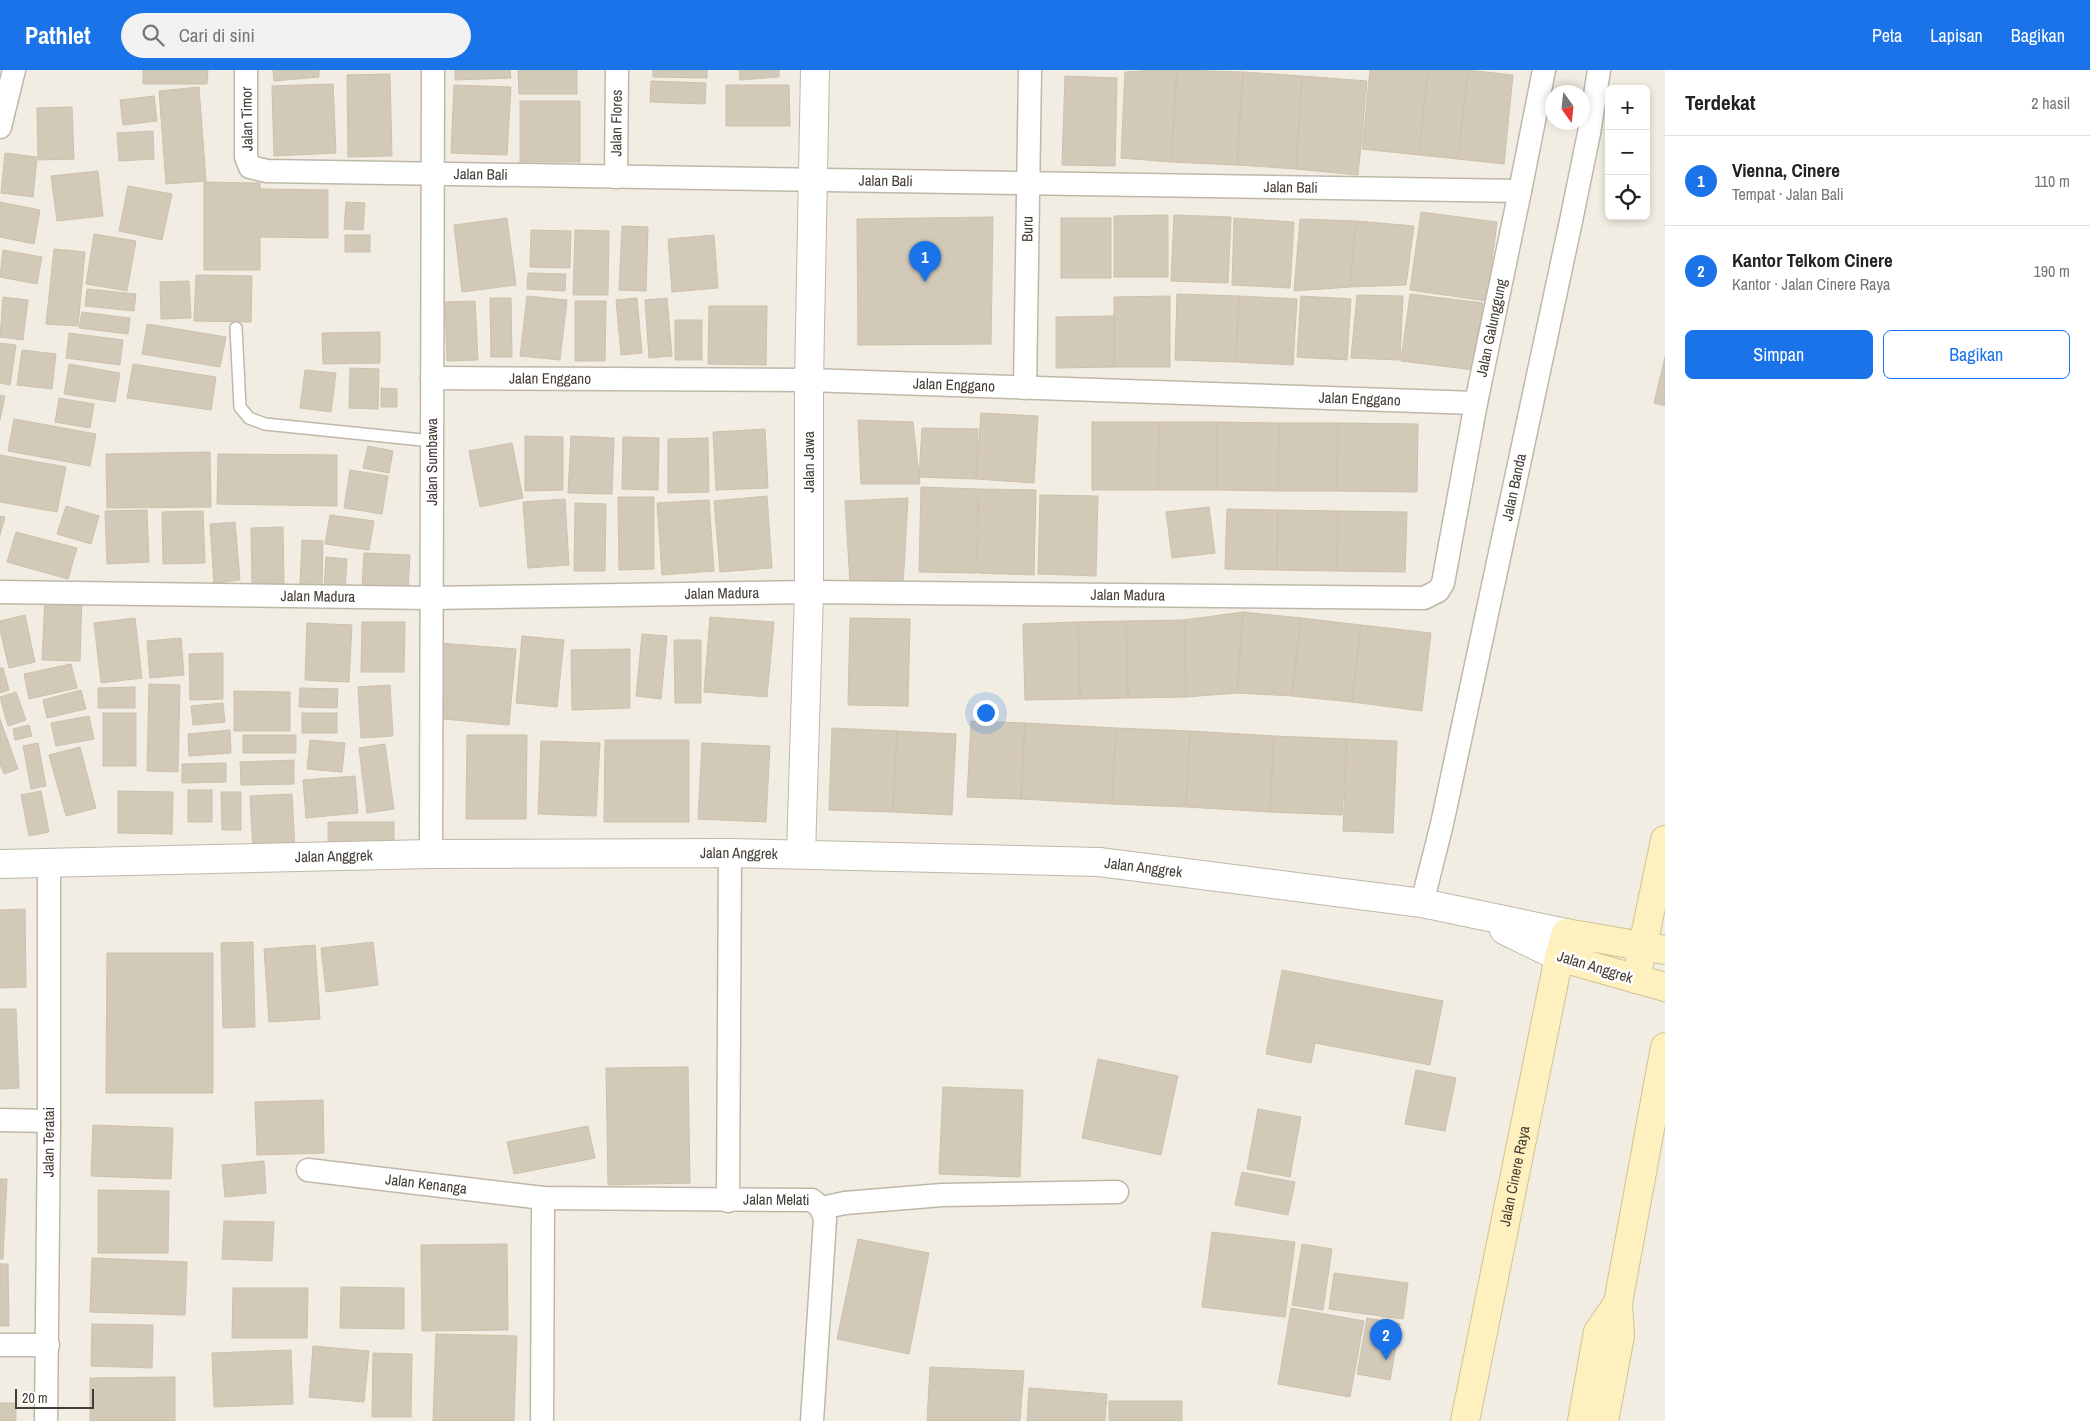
<!DOCTYPE html>
<html lang="id">
<meta charset="utf-8">
<style>
body{margin:0;font-family:"Archivo Narrow",sans-serif;background:#f2f2f2;color:#222}
.controls{position:absolute;right:15px;top:15px;display:grid;overflow:hidden;border-radius:8px;box-shadow:0 2px 8px #0003}
.controls button{width:45px;height:45px;display:grid;place-items:center;padding:0;border:0;border-bottom:1px solid #e0e0e0;background:#fff;color:#222;font:25px sans-serif}
.compass{position:absolute;left:1545px;top:15px;width:45px;height:45px;border-radius:50%;background:#fff;box-shadow:0 2px 8px #0003;rotate:165deg}
.scale{position:absolute;left:15px;bottom:12px;width:79px;box-sizing:border-box;padding-left:5px;border:2px solid #433d33;border-top:0;font-size:14px;line-height:18px;white-space:nowrap;color:#433d33;-webkit-text-stroke:4px #fff;paint-order:stroke}
.you{position:absolute;left:985px;top:642px;width:18px;height:18px;margin:-12px;border:4px solid #fff;border-radius:50%;background:#1a73e8;box-shadow:0 0 0 8px #1a73e833}
.badge{display:grid;place-items:center;width:32px;height:32px;border-radius:50%;background:#1a73e8;color:#fff;font-size:16px;font-weight:700}
.pin{position:absolute;translate:-50% -41px;filter:drop-shadow(0 1px 2px #0008)}
.pin::after{content:'';position:absolute;top:26px;width:18px;height:15px;background:inherit;clip-path:polygon(0 0,100% 0,50% 100%)}
.list{margin:0;padding:0;list-style:none}
h2{display:flex;justify-content:space-between;align-items:center;height:65px;margin:0;padding:0 20px;font-size:21px}
h2 small{font-size:16px;font-weight:400;color:#767676}
.list li{display:grid;grid-template-columns:32px 1fr auto;gap:15px;align-items:center;box-sizing:border-box;height:90px;padding:0 20px;border-top:1px solid #e0e0e0}
.list b{display:block;font-size:19px;white-space:nowrap}
.list p{margin:0;font-size:16px;white-space:nowrap;color:#767676}
.list em{font-size:16px;font-style:normal;color:#767676}
.actions{display:flex;gap:10px;padding:15px 20px}
.actions a{flex:1;padding:11px 0;border:1px solid #1a73e8;border-radius:8px;text-align:center;font-size:18px;color:#1a73e8}
.actions .main{background:#1a73e8;color:#fff}
.icon{flex:none;width:28px;height:28px;fill:none;stroke:currentColor;stroke-width:2;stroke-linecap:round;stroke-linejoin:round}
.map{position:relative;flex:none;width:1665px;height:1351px;overflow:hidden}
header{display:flex;align-items:center;gap:30px;box-sizing:border-box;height:70px;padding:0 25px;background:#1a73e8;color:#fff}
header strong{font-size:24px}
nav{display:flex;gap:28px;margin-inline-start:auto;font-size:18px}
.search{width:350px;height:45px;background:#f2f2f2;display:flex;align-items:center;gap:12px;box-sizing:border-box;padding:0 18px;border-radius:28px;color:#767676;font-size:19px}
main{display:flex}
aside{flex:1;background:#fff}
.map>svg:first-child{display:block}
</style>
<header>
<strong>Pathlet</strong>
<div class="search"><svg class="icon" aria-label="search" viewBox="0 0 24 24"><circle cx="10" cy="10" r="6"/><path d="M15 15l6 6"/></svg>Cari di sini</div>
<nav><a>Peta</a><a>Lapisan</a><a>Bagikan</a></nav>
</header>
<main>
<div class="map">
<svg width="1665" height="1351" viewBox="0 0 1665 1351">
<rect width="100%" height="100%" fill="#f1ede2"/>
<g fill="#d3c9b8" stroke="#cdc1ab">
<path d="M143,0h65l-1,14h-64z"/>
<path d="M273,0h46v7l-45,4z"/>
<path d="M455,0h55l1,8 -56,2z"/>
<path d="M518,0h59v24h-58z"/>
<path d="M653,0h54v8l-54,-1z"/>
<path d="M739,0h40v7l-39,3z"/>
<path d="M1153,0h24l-6,92 -50,-4 4,-86z"/>
<path d="M1177,0l66,2 -6,93 -66,-3z"/>
<path d="M1370,0h58l-9,85 -57,-6z"/>
<path d="M1428,0h40l-10,89 -39,-4z"/>
<path d="M1468,0l45,5 -9,89 -46,-5z"/>
<path d="M1243,2l59,4 -6,93 -59,-4z"/>
<path d="M390,4l2,82 -44,1 -1,-82z"/>
<path d="M1065,6l52,2 -2,88 -53,-1z"/>
<path d="M1302,6l65,5 -9,94 -62,-6z"/>
<path d="M651,11l55,2 -1,21 -55,-2z"/>
<path d="M333,14l3,69 -62,3 -2,-70z"/>
<path d="M454,15l57,2 -4,68 -56,-2z"/>
<path d="M726,15h63l1,41h-64z"/>
<path d="M199,17l7,94 -40,3 -7,-93z"/>
<path d="M154,26l3,25 -34,4 -3,-25z"/>
<rect x="520" y="31" width="60" height="61"/>
<path d="M72,37l2,52 -36,1 -1,-52z"/>
<path d="M153,61l1,28 -35,2 -2,-28z"/>
<path d="M5,83l32,4 -4,40 -32,-4z"/>
<path d="M98,101l5,45 -46,5 -6,-45z"/>
<path d="M204,112l56,1v6l68,1v48l-68,-1v33h-56z"/>
<path d="M128,116l44,8 -10,46 -43,-9z"/>
<path d="M0,132l40,8 -6,34 -34,-7z"/>
<path d="M346,132l19,1 -2,27 -19,-1z"/>
<path d="M1421,142l76,10 -10,79 -77,-11z"/>
<path d="M1168,145v62h-54v-61z"/>
<path d="M1174,145l57,2 -3,66 -57,-2z"/>
<path d="M993,147l-2,127 -133,1 -1,-126z"/>
<path d="M507,148l9,67 -54,7 -8,-67z"/>
<rect x="1061" y="148" width="50" height="60"/>
<path d="M1234,148l60,4 -4,66 -58,-3z"/>
<path d="M1300,149l56,2 -6,66 -56,4z"/>
<path d="M1356,151l58,5 -8,59 -56,2z"/>
<path d="M622,156l26,1 -2,64 -27,-1z"/>
<path d="M531,160l40,1 -1,37 -40,-1z"/>
<path d="M575,160l34,1 -1,64h-35z"/>
<path d="M94,164l42,7 -9,50 -41,-7z"/>
<rect x="345" y="165" width="25" height="17"/>
<path d="M714,165l4,53 -46,4 -4,-53z"/>
<path d="M54,179l31,3 -7,74 -32,-2z"/>
<path d="M3,180l39,7 -5,27 -37,-7z"/>
<path d="M528,203l38,1 -1,17 -38,-2z"/>
<path d="M196,205l56,1 -1,46 -57,-1z"/>
<path d="M189,211l2,37 -30,1 -1,-37z"/>
<path d="M87,219l49,5 -2,17 -49,-5z"/>
<path d="M1177,224l62,2 -3,66 -61,-2z"/>
<path d="M1410,224l73,9 -9,67 -73,-9z"/>
<path d="M1357,225l46,1 -3,64 -49,-2z"/>
<path d="M527,226l40,4 -7,60 -40,-4z"/>
<path d="M1170,226v71h-56v-70z"/>
<path d="M1239,226l58,3 -4,66 -57,-3z"/>
<path d="M1301,226l50,3 -4,61 -50,-3z"/>
<path d="M3,227l25,3 -5,40 -23,-3z"/>
<path d="M490,228h21l1,59h-21z"/>
<path d="M637,228l5,55 -21,2 -5,-55z"/>
<path d="M667,228l5,58 -23,2 -4,-58z"/>
<path d="M475,231l3,59 -31,1 -2,-59z"/>
<path d="M575,231h31l-1,60h-30z"/>
<path d="M709,236h58l-1,59 -58,-1z"/>
<path d="M82,242l48,6 -2,16 -49,-6z"/>
<path d="M1114,246v51l-58,1v-51z"/>
<rect x="675" y="250" width="27" height="40"/>
<path d="M147,254l79,13 -6,30 -78,-13z"/>
<path d="M380,262v31l-57,1 -1,-31z"/>
<path d="M69,263l54,7 -3,25 -54,-7z"/>
<path d="M0,273l16,2 -6,40 -10,-2z"/>
<path d="M22,280l34,4 -4,35 -35,-4z"/>
<path d="M1665,287v49l-11,-3z"/>
<path d="M69,294l51,9 -5,29 -51,-8z"/>
<path d="M133,294l83,13 -5,33 -84,-12z"/>
<path d="M350,298l29,1 -1,40 -29,-1z"/>
<path d="M305,300l31,3 -5,39 -31,-4z"/>
<path d="M381,318l16,1v18h-16z"/>
<path d="M0,325l5,1 -5,24z"/>
<path d="M59,328l35,6 -4,24 -35,-6z"/>
<path d="M981,343l57,3 -4,67 -58,-4z"/>
<path d="M14,349l82,15 -6,32 -82,-15z"/>
<path d="M858,350l55,2 7,62h-59z"/>
<path d="M1092,352h67l-1,68h-66z"/>
<path d="M1159,352h58v68h-59z"/>
<path d="M1217,352l62,1 -1,68 -61,-1z"/>
<path d="M1279,353h59l-1,68h-59z"/>
<path d="M1338,353l80,1 -1,68 -80,-1z"/>
<path d="M922,358l56,1 -2,50 -57,-2z"/>
<path d="M765,359l3,59 -52,2 -3,-58z"/>
<path d="M525,366l38,1v53l-38,1z"/>
<path d="M571,366l43,2 -2,56 -44,-1z"/>
<path d="M623,367l36,1 -1,52 -36,-1z"/>
<path d="M708,368l1,54 -41,1v-54z"/>
<path d="M512,373l11,55 -43,9 -11,-56z"/>
<path d="M368,376l25,5 -4,22 -26,-5z"/>
<path d="M210,382l1,55 -104,1 -1,-54z"/>
<path d="M218,384l119,1v51l-120,-2z"/>
<path d="M0,385l66,12 -9,45 -57,-10z"/>
<path d="M350,400l38,6 -6,38 -38,-6z"/>
<path d="M921,417l57,2 -2,84 -57,-1z"/>
<path d="M979,419l57,1 -2,85 -57,-2z"/>
<path d="M1040,425l58,1 -2,80 -58,-2z"/>
<path d="M767,426l5,72 -52,4 -6,-71z"/>
<path d="M618,427h36v72l-35,1z"/>
<path d="M908,428l-5,88 -53,-3 -5,-82z"/>
<path d="M565,429l4,66 -41,3 -5,-66z"/>
<path d="M709,430l5,71 -52,4 -5,-72z"/>
<path d="M575,433l31,1 -1,67h-31z"/>
<path d="M66,436l33,10 -8,28 -34,-10z"/>
<path d="M1209,437l6,46 -43,5 -6,-46z"/>
<path d="M1227,439l51,1 -1,60 -52,-1z"/>
<path d="M147,440l2,52 -42,2 -2,-53z"/>
<path d="M1278,440l60,1 -1,60 -60,-1z"/>
<path d="M203,441l2,52 -42,1 -1,-52z"/>
<path d="M1338,441l69,1 -2,60 -68,-1z"/>
<path d="M330,445l44,6 -5,29 -44,-6z"/>
<path d="M0,446l5,1 -5,18z"/>
<path d="M235,452l5,58 -26,3 -4,-59z"/>
<path d="M283,457l1,57h-32l-1,-56z"/>
<path d="M16,462l61,16 -9,31 -61,-17z"/>
<path d="M302,470l21,1 -1,44 -22,-1z"/>
<path d="M364,483l46,2 -2,36 -46,-2z"/>
<path d="M326,487l21,2 -2,31 -21,-2z"/>
<path d="M45,527l37,1 -2,63 -38,-1z"/>
<path d="M1243,542l-6,81 -51,4 -2,-77z"/>
<path d="M1243,542l58,6 -9,78 -55,-3z"/>
<path d="M25,545l10,47 -26,6 -9,-38v-9z"/>
<path d="M710,547l64,5 -7,75 -63,-5z"/>
<path d="M135,548l7,60 -41,5 -7,-60z"/>
<path d="M850,548l60,1 -2,87 -60,-1z"/>
<path d="M1301,548l60,7 -9,77 -60,-6z"/>
<path d="M1184,550l2,77 -58,1 -2,-77z"/>
<path d="M1126,551l2,77 -48,1 -2,-77z"/>
<path d="M362,552h43l-1,50h-43z"/>
<path d="M1078,552l2,77 -55,1 -2,-76z"/>
<path d="M307,553l45,2 -3,57 -44,-2z"/>
<path d="M1361,555l70,8 -9,78 -70,-9z"/>
<path d="M642,564l25,2 -6,63 -25,-3z"/>
<path d="M522,566l42,4 -7,67 -41,-4z"/>
<path d="M181,568l3,37 -34,3 -3,-37z"/>
<path d="M674,570h27v63h-26z"/>
<path d="M440,573l76,6 -7,76 -76,-7z"/>
<path d="M630,579v59l-58,2 -1,-60z"/>
<path d="M223,583v46l-33,1 -1,-46z"/>
<path d="M71,594l6,24 -48,11 -5,-25z"/>
<path d="M0,598h3l6,22 -9,3z"/>
<path d="M149,614l31,1 -2,87 -31,-1z"/>
<path d="M390,615l3,51 -32,2 -3,-51z"/>
<path d="M135,617v21h-37v-20z"/>
<path d="M300,618l38,1 -1,19 -38,-1z"/>
<path d="M81,620l5,19 -39,9 -4,-18z"/>
<path d="M234,621l56,1v39h-56z"/>
<path d="M16,622l10,28 -18,6 -8,-29z"/>
<path d="M223,633l2,19 -32,3 -2,-19z"/>
<rect x="103" y="643" width="33" height="53"/>
<rect x="302" y="643" width="35" height="20"/>
<path d="M89,646l5,23 -38,7 -5,-23z"/>
<path d="M0,649l18,50 -14,5 -4,-10z"/>
<path d="M971,651l54,2 -4,76 -54,-2z"/>
<path d="M1025,653l91,5 -4,76 -91,-5z"/>
<path d="M29,655l3,11 -17,4 -2,-11z"/>
<path d="M832,658l65,3 -4,81 -64,-2z"/>
<path d="M1116,658l74,3 -4,76 -74,-3z"/>
<path d="M230,660l1,23 -42,3 -1,-22z"/>
<path d="M897,661l59,3 -4,81 -59,-3z"/>
<path d="M1190,661l84,5 -4,76 -84,-5z"/>
<rect x="243" y="665" width="53" height="18"/>
<path d="M467,665h60l-1,84h-60z"/>
<path d="M1274,666l73,3 -5,76 -72,-3z"/>
<path d="M1347,669l50,2 -4,92 -50,-2z"/>
<path d="M310,670l35,3 -3,29 -35,-3z"/>
<path d="M605,670h84v82h-85z"/>
<path d="M541,671l59,2 -4,73 -58,-2z"/>
<path d="M38,673l8,43 -15,3 -8,-43z"/>
<path d="M702,673l68,3 -4,76 -68,-3z"/>
<path d="M385,674l9,65 -27,4 -8,-65z"/>
<path d="M80,677l16,61 -30,8 -17,-61z"/>
<path d="M294,690v24l-53,1 -1,-23z"/>
<path d="M226,693v19l-44,1v-19z"/>
<path d="M355,706l3,37 -52,5 -3,-38z"/>
<rect x="188" y="720" width="24" height="32"/>
<path d="M41,721l8,41 -20,4 -8,-41z"/>
<path d="M118,721l55,1 -1,42 -54,-1z"/>
<path d="M221,722h20v38h-19z"/>
<path d="M292,724l3,56 -42,2 -3,-56z"/>
<path d="M328,752h66v23l-66,1z"/>
<path d="M25,839l1,78 -26,1v-78z"/>
<path d="M253,872l2,85 -32,1 -2,-85z"/>
<path d="M373,872l5,43 -52,7 -5,-44z"/>
<path d="M315,875l5,74 -51,3 -5,-73z"/>
<path d="M107,883h106v140h-107z"/>
<path d="M1282,900l161,31 -13,64 -115,-22 -4,20 -45,-9z"/>
<path d="M0,939h16l3,79 -19,1z"/>
<path d="M1098,989l80,17 -17,79 -79,-17z"/>
<path d="M688,997l2,116 -82,2 -2,-117z"/>
<path d="M1416,1000l40,8 -11,53 -40,-7z"/>
<path d="M943,1017l80,3 -3,87 -81,-3z"/>
<path d="M323,1030l1,53 -67,2 -2,-53z"/>
<path d="M1258,1039l43,8 -11,60 -43,-8z"/>
<path d="M93,1055l80,3 -2,51 -80,-3z"/>
<path d="M588,1056l7,32 -81,16 -7,-32z"/>
<path d="M264,1091l2,32 -41,4 -3,-32z"/>
<path d="M1242,1102l53,10 -7,33 -53,-10z"/>
<path d="M0,1109h7l-4,80h-3z"/>
<path d="M98,1120l71,1 -1,62h-70z"/>
<path d="M224,1151l50,1 -2,39 -50,-2z"/>
<path d="M1212,1162l83,10 -10,75 -83,-10z"/>
<path d="M858,1169l71,14 -20,101 -72,-15z"/>
<path d="M507,1174l1,86 -86,1 -1,-86z"/>
<path d="M1302,1174l30,5 -9,61 -31,-5z"/>
<path d="M92,1188l95,4 -2,53 -95,-3z"/>
<path d="M0,1194h8l1,62h-9z"/>
<path d="M1334,1203l74,10 -5,36 -74,-10z"/>
<path d="M341,1217l63,1v41l-64,-1z"/>
<path d="M233,1218h75l-1,50h-75z"/>
<path d="M1291,1238l73,13 -14,76 -72,-13z"/>
<path d="M1367,1248l33,6 -10,56 -33,-6z"/>
<path d="M92,1254l61,1 -1,43 -61,-2z"/>
<path d="M436,1264l81,2 -3,85h-81z"/>
<path d="M313,1276l56,5 -5,51 -55,-5z"/>
<path d="M291,1280l2,54 -79,3 -2,-54z"/>
<path d="M373,1283l39,1 -1,63h-39z"/>
<path d="M930,1297l94,4 -4,50h-93z"/>
<path d="M175,1307v44h-85v-43z"/>
<path d="M1029,1318l78,6 -2,27h-78z"/>
<rect x="1109" y="1331" width="73" height="20"/>
<rect x="0" y="1333" width="16" height="18"/>
</g>
<g fill="none" stroke-linecap="round" stroke-linejoin="round">
<g stroke="#bfb8a8" stroke-width="14">
<path id="service" d="M236,258l4,79 9,11 16,6 167,17"/>
</g>
<g stroke="#bfb8a8" stroke-width="25">
<g id="minor">
<path id="s1" d="M246,0v87l4,10 17,4 1253,20"/>
<path d="M0,57l14,-57"/>
<path id="s2" d="M616,107l1,-107"/>
<path id="s3" d="M432,308l377,2 667,23"/>
<path id="s4" d="M1025,318l5,-318"/>
<path id="s5" d="M0,522l431,6 378,-6 615,6 14,-7 5,-8 33,-180 44,-212 24,-121"/>
<path id="s6" d="M431,784l2,-784"/>
<path id="s7" d="M1422,833l20,-79 129,-603 18,-88 10,-63"/>
<path d="M0,1050l49,1"/>
<path id="s8" d="M308,1100l235,28 269,2 9,8 4,11 -13,202"/>
<path d="M728,1131l2,-348"/>
<path d="M821,1138l24,-5 97,-8 175,-3"/>
<path d="M0,1275h48"/>
<path id="s9" d="M46,1351l3,-300v-257"/>
<path d="M542,1351l1,-223"/>
</g>
</g>
<g stroke="#bfb8a8" stroke-width="30">
<g id="tertiary">
<path d="M801,784l8,-262v-212l6,-310"/>
<path id="s10" d="M0,794l431,-10 299,-1 369,9 323,41 144,30"/>
<path d="M1504,860l55,27"/>
</g>
</g>
<g stroke="#d2c292" stroke-width="30">
<g id="secondary">
<path d="M1559,887l106,30"/>
<path d="M1636,909l29,-139"/>
<path id="s11" d="M1465,1351l94,-464 7,-24 99,17"/>
<path d="M1582,1351l16,-89 20,-29"/>
<path d="M1604,1351l16,-85 -2,-33 47,-256"/>
</g>
</g>
<use href="#service" stroke="#fff" stroke-width="11"/>
<use href="#minor" stroke="#fff" stroke-width="22"/>
<use href="#tertiary" stroke="#fff" stroke-width="28"/>
<use href="#secondary" stroke="#fef0bf" stroke-width="28"/>
</g>
<g text-anchor="middle" stroke-width="5" stroke-linejoin="round" paint-order="stroke">
<g font-size="15" fill="#433d33" stroke="#fff">
<text transform="translate(247 49) rotate(-91)" y="5">Jalan Timor</text>
<text dy="5" stroke="none"><textPath href="#s2" startOffset="54">Jalan Flores</textPath></text>
<text dy="5" stroke="none"><textPath href="#s1" startOffset="329">Jalan Bali</textPath></text>
<text dy="5" stroke="none"><textPath href="#s1" startOffset="734">Jalan Bali</textPath></text>
<text dy="5" stroke="none"><textPath href="#s1" startOffset="1139">Jalan Bali</textPath></text>
<text dy="5" stroke="none"><textPath href="#s4" startOffset="159">Buru</textPath></text>
<text dy="5" stroke="none"><textPath href="#s5" startOffset="1709">Jalan Galunggung</textPath></text>
<text dy="5" stroke="none"><textPath href="#s3" startOffset="118">Jalan Enggano</textPath></text>
<text dy="5" stroke="none"><textPath href="#s3" startOffset="522">Jalan Enggano</textPath></text>
<text dy="5" stroke="none"><textPath href="#s3" startOffset="928">Jalan Enggano</textPath></text>
<text dy="5" stroke="none"><textPath href="#s6" startOffset="392">Jalan Sumbawa</textPath></text>
<text transform="translate(809 392) rotate(-90)" y="5">Jalan Jawa</text>
<text dy="5" stroke="none"><textPath href="#s7" startOffset="426">Jalan Banda</textPath></text>
<text dy="5" stroke="none"><textPath href="#s5" startOffset="722">Jalan Madura</textPath></text>
<text dy="5" stroke="none"><textPath href="#s5" startOffset="1128">Jalan Madura</textPath></text>
<text dy="5" stroke="none"><textPath href="#s5" startOffset="318">Jalan Madura</textPath></text>
<text dy="5" stroke="none"><textPath href="#s10" startOffset="739">Jalan Anggrek</textPath></text>
<text dy="5" stroke="none"><textPath href="#s10" startOffset="334">Jalan Anggrek</textPath></text>
<text dy="5" stroke="none"><textPath href="#s10" startOffset="1144">Jalan Anggrek</textPath></text>
<text transform="translate(1595 897) rotate(17)" y="5">Jalan Anggrek</text>
<text dy="5" stroke="none"><textPath href="#s9" startOffset="279">Jalan Teratai</textPath></text>
<text dy="5" stroke="none"><textPath href="#s11" startOffset="250">Jalan Cinere Raya</textPath></text>
<text dy="5" stroke="none"><textPath href="#s8" startOffset="119">Jalan Kenanga</textPath></text>
<text dy="5" stroke="none"><textPath href="#s8" startOffset="470">Jalan Melati</textPath></text>
</g>
</g>
</svg>
<div class="controls">
<button>+</button>
<button>−</button>
<button><svg class="icon" aria-label="locate" viewBox="0 0 24 24"><circle cx="12" cy="12" r="6"/><path d="M12 2v4M12 18v4M2 12h4M18 12h4"/></svg></button>
</div>
<svg class="compass" viewBox="-18 -18 36 36"><path d="M0-13l5 13h-10z" fill="#e53935"/><path d="M0 13l5-13h-10z" fill="#767676"/></svg>
<div class="scale">20 m</div>
<div class="you"></div>
<div class="pin badge" style="left:925px;top:212px">1</div>
<div class="pin badge" style="left:1386px;top:1290px">2</div>
</div>
<aside>
<h2>Terdekat<small>2 hasil</small></h2>
<ul class="list">
<li><span class="badge">1</span><div><b>Vienna, Cinere</b><p>Tempat · Jalan Bali</p></div><em>110 m</em></li>
<li><span class="badge">2</span><div><b>Kantor Telkom Cinere</b><p>Kantor · Jalan Cinere Raya</p></div><em>190 m</em></li>
</ul>
<div class="actions"><a class="main">Simpan</a><a>Bagikan</a></div>
</aside>
</main>
